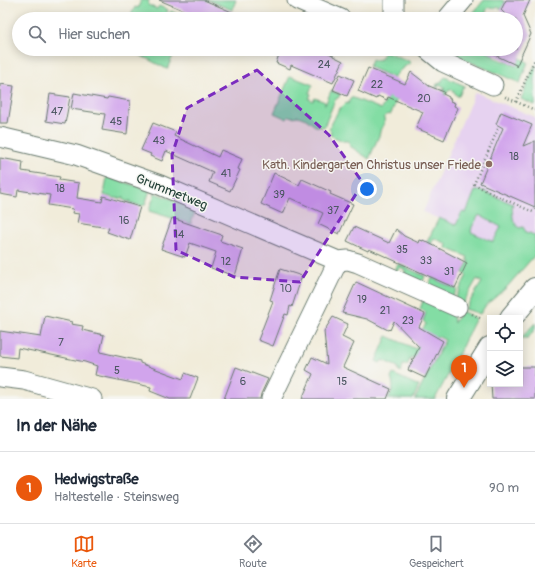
<!DOCTYPE html>
<html lang="de">
<meta charset="utf-8">
<style>
body{margin:0;font-family:Pangolin,sans-serif;background:#f2f2f3;color:#1f2937}
.controls{position:absolute;right:12px;bottom:12px;display:grid;overflow:hidden;border-radius:0px;box-shadow:0 2px 10px #0003}
.controls button{width:36px;height:36px;display:grid;place-items:center;padding:0;border:0;border-bottom:1px solid #e0e1e3;background:#fff;color:#1f2937;font:20px sans-serif}
.you{position:absolute;left:367px;top:189px;width:14px;height:14px;margin:-10px;border:3px solid #fff;border-radius:50%;background:#1a73e8;box-shadow:0 0 0 6px #1a73e833}
.badge{display:grid;place-items:center;width:26px;height:26px;border-radius:50%;background:#ea580c;color:#fff;font-size:13px;font-weight:700}
.pin{position:absolute;translate:-50% -33px;filter:drop-shadow(0 1px 2px #0008)}
.pin::after{content:'';position:absolute;top:21px;width:14px;height:12px;background:inherit;clip-path:polygon(0 0,100% 0,50% 100%)}
.list{margin:0;padding:0;list-style:none}
h2{display:flex;justify-content:space-between;align-items:center;height:52px;margin:0;padding:0 16px;font-size:17px}
h2 small{font-size:13px;font-weight:400;color:#747a83}
.list li{display:grid;grid-template-columns:26px 1fr auto;gap:12px;align-items:center;box-sizing:border-box;height:72px;padding:0 16px;border-top:1px solid #e0e1e3}
.list b{display:block;font-size:15px;white-space:nowrap}
.list p{margin:0;font-size:13px;white-space:nowrap;color:#747a83}
.list em{font-size:13px;font-style:normal;color:#747a83}
.icon{flex:none;width:22px;height:22px;fill:none;stroke:currentColor;stroke-width:2;stroke-linecap:round;stroke-linejoin:round}
.map{position:relative;flex:none;width:535px;height:399px;overflow:hidden}
.search{position:absolute;background:#fff;box-shadow:0 2px 10px #0003;left:12px;right:12px;top:12px;height:44px;display:flex;align-items:center;gap:10px;box-sizing:border-box;padding:0 14px;border-radius:22px;color:#747a83;font-size:15px}
.sheet{height:124px;background:#fff}
nav{display:flex;justify-content:space-around;align-items:center;box-sizing:border-box;height:56px;border-top:1px solid #e0e1e3;background:#fff;font-size:11px;color:#747a83}
nav a{display:grid;justify-items:center;gap:2px}
nav .on{color:#ea580c}
.map>svg:first-child{display:block}
</style>
<div class="map">
<svg width="535" height="399" viewBox="0 0 535 399">
<rect width="100%" height="100%" fill="#f6f6f2"/>
<filter id="ink" filterUnits="userSpaceOnUse"><feTurbulence type="fractalNoise" baseFrequency=".025" numOctaves="2"/><feDisplacementMap in="SourceGraphic" scale="8" xChannelSelector="R" yChannelSelector="G"/><feConvolveMatrix kernelMatrix="1 2 1 2 8 2 1 2 1" color-interpolation-filters="sRGB"/></filter>
<filter id="wash" filterUnits="userSpaceOnUse"><feTurbulence type="fractalNoise" baseFrequency=".012" numOctaves="4" result="noise"/><feDisplacementMap in="SourceGraphic" scale="16" xChannelSelector="R" yChannelSelector="G"/><feGaussianBlur stdDeviation="0.9" result="paint"/><feColorMatrix in="noise" values="0 0 0 0 0 0 0 0 0 0 0 0 0 0 0 0 0 1.4 0 .05"/><feComposite in="paint" operator="in"/></filter>
<g filter="url(#wash)">
<rect width="100%" height="100%" fill="#f1ecda"/>
<path fill="#e6d2f0" d="M475,92l60,25v138l-3,4 -109,-47z"/>
<g fill="#83dda4" stroke="#518d6c" fill-rule="evenodd">
<path d="M141,0h8l-1,5 9,4 2,-3 9,4 -2,5 2,1 3,-5 17,8h-59l6,-12 3,1z"/>
<path d="M198,0h38l-4,10 -24,-10 -7,15z"/>
<path d="M484,0h18l3,2 -3,7 -5,-2 -2,2 -5,-2 -3,2 -3,10h-16z"/>
<path d="M128,49h48l-9,20z"/>
<path d="M450,49h30l14,6v2l22,9 4,-8 8,4 -8,21 -61,-26 -9,-7z"/>
<path d="M385,51l26,11c-6,5 -13,8 -17,16l-25,-11 3,-8 3,1 6,-1 2,-5z"/>
<path d="M535,65v40l-14,-6z"/>
<path d="M290,76l23,9 -4,8 2,1 -2,5 4,2 2,-3 10,4v3l6,-14 9,3 -1,3 -4,3 -11,27 -9,-1 -9,-7 -8,-3 -6,1 -3,-1 -2,3 -13,-6z"/>
<path d="M445,77l20,9 -2,1 -4,9h-2l-4,-6 -2,-1 -3,2 -3,5 -1,-1 1,-4 -3,-1 3,-1v-2l-6,-3 -1,1v3l-2,-1 1,-3 2,-1v-1h3v-2z"/>
<path d="M393,88l7,3 -9,23 -5,1 -2,3c1,5 -1,7 -3,11 -2,4 -1,6 -3,9l-9,21 -19,-13 -1,-5h-6l-13,-6 1,-4 -2,-2 10,-20 3,-2 4,-4 2,1 3,-7 30,12z"/>
<path d="M107,177l43,13 -5,15c-4,2 -10,-1 -15,-2v-3l-1,2 -6,-2 1,-3c-7,3 -13,0 -20,-2z"/>
<path d="M480,190l33,14 -1,4c1,4 0,5 1,9 0,4 3,8 6,11l4,-1 4,7 3,-1 5,3v19l-29,33 -20,17 -6,9 -15,-5 17,-27 -5,-3 -15,26 -8,-4 13,-26 -4,-2 6,-12 -2,-1 1,-3 -22,-9 1,-4 -13,-6 -2,3v3l-3,-2 -1,3 -2,-1 13,-26 16,7 2,-2 5,-11 4,1 9,-22h4zM479,215l22,12 -8,15 -22,-10 1,-5z"/>
<path d="M155,193l41,15 -5,16 -42,-13z"/>
<path d="M398,264l27,12 -4,10 -16,-11v-5l-3,-2 -2,-1 -5,7h-2z"/>
<path d="M432,278l25,11 -6,11 -24,-11z"/>
<path d="M424,298l26,15 3,4 1,4 -1,1 1,1 7,-12 15,7 -10,20 -12,26 -19,35h-20l30,-59 -8,-4 -22,23 -4,-2 -4,8h-4l-1,3 1,1 -2,2v1l-3,-2v-3l-16,-7 -2,3 -4,-2 11,-25 29,13 8,-18 -2,-1 4,-6 -3,-3 3,-9 -6,-3z"/>
<path d="M535,323v6l-7,9h-7z"/>
<path d="M393,374l26,12 -6,13h-25c4,-9 7,-11 3,-21z"/>
</g>
<g id="blocks">
<g fill="#d1a4ec">
<path d="M159,0h45l44,19h-44z"/>
<path d="M506,0h24l-7,16 8,18 -15,33v-2l-34,-16h34v-30h-13l2,-5 -4,-4z"/>
<path d="M281,49h39l13,6v1l10,5 -10,22 -42,-18 -1,4 -14,-6z"/>
<path d="M368,68l37,16 6,-12 18,14 15,6 -1,2 6,3v2h2l-1,2 5,2 -1,3 4,2 -14,32 -28,-12 7,-16 -35,-15 -1,3 -9,-4 -2,3 -18,-8z"/>
<path d="M340,74l14,6 -7,16 -14,-6z"/>
<path d="M0,84l14,2 -6,37h-8z"/>
<path d="M74,93l33,6 1,-2 22,4 -3,33 -25,-4 3,-16 -34,-5z"/>
<path d="M50,94l20,3 -5,27 -19,-3z"/>
<path d="M501,112l31,13 -9,21 12,-5v66l-55,-24 23,-55 -7,-4z"/>
<path d="M153,123l23,9 -2,4 44,21 3,-7 21,9 -4,10 2,1 -10,21 -21,-9 4,-10 -47,-21 -4,10 -12,-5 1,-2 -10,-4z"/>
<path d="M0,158l23,4 -1,9 38,6 -1,3 20,3 -2,15 25,4 1,-6 37,11 -10,33 -23,-8 2,-4 -32,-5 2,-9 -7,-1 1,-4 -25,-4 2,-10 -32,-5 -1,7 -17,-3z"/>
<path d="M274,173l25,12 3,-6 29,13 -1,2 23,10 -14,30 -21,-10 5,-11 -33,-15 -7,16 -22,-10z"/>
<path d="M172,218l50,17 -2,6 23,8 -8,27 -24,-8 5,-16 -26,-9 -5,14 -24,-8z"/>
<path d="M354,227l35,16 7,-14 8,7 15,7 1,-3 3,1v-1l44,23 -12,25 -86,-39 -1,2 -21,-10z"/>
<path d="M280,269l22,7 -10,31 -2,-1 -2,9 -3,-1 -12,32 -15,-6 15,-39 -3,-1z"/>
<path d="M356,282l69,32 -6,13 24,14 -18,37 -17,-8 11,-23 -25,-26 -4,9 -1,-1 -1,1 -21,-11 -25,-6z"/>
<path d="M45,316l27,6 -1,2 12,2 -1,4 22,5 -4,17 40,9v2l43,16 2,-6 13,5 -8,21h-20l-20,-8 1,-4 -56,-12 2,-9 -12,-4 -67,-14 -1,10 -17,-2v-25l41,6z"/>
<path d="M333,317l15,7 -6,13 12,6 -11,24 48,22 -4,10h-85l11,-25 -7,-4 6,-13 15,7 -3,-33z"/>
<path d="M236,367l32,12 -7,15 -1,5h-36z"/>
<path d="M520,367h15v32h-43l-1,-15h29z"/>
</g>
</g>
</g>
<g filter="url(#ink)">
<use href="#blocks" fill-opacity="0" stroke="#687a6e" stroke-width="1"/>
<g fill="none" stroke-linecap="round" stroke-linejoin="round">
<g stroke="#687a6e" stroke-width="21">
<g id="street">
<path d="M297,0l44,19"/>
<path d="M394,0v19"/>
<path d="M447,19l16,-19"/>
<path d="M427,49l16,13 50,23"/>
<path d="M0,137l76,18 84,30 178,76 10,-1 10,3 99,44"/>
<path d="M0,377l24,3 68,19"/>
<path d="M271,399l67,-138"/>
</g>
</g>
<g stroke="#687a6e" stroke-width="24">
<g id="secondary">
<path d="M511,318l24,-29"/>
<path d="M458,399l32,-51"/>
</g>
</g>
<g stroke="#687a6e" stroke-width="2.5" stroke-dasharray="1 3" stroke-linecap="butt">
<path d="M505,97l30,13"/>
<path d="M516,102l19,-43"/>
<path d="M498,129l-24,55 19,10 40,18 2,-3"/>
<path d="M472,314l8,4"/>
</g>
<use href="#street" stroke="#fff" stroke-width="19"/>
<use href="#secondary" stroke="#fff" stroke-width="22"/>
</g>
</g>
<path fill="#7b2cbf" fill-opacity="0.2" stroke="#7b2cbf" stroke-width="3" stroke-dasharray="8 5" stroke-linejoin="round" d="M257,70l72,65 34,48 -63,99 -66,-5 -58,-27 -4,-95 15,-47z"/>
<circle fill="#8d6e63" stroke="#f6f6f2" stroke-width="1.5" cx="489" cy="164" r="4"/>
<g text-anchor="middle" stroke-width="3" stroke-linejoin="round" paint-order="stroke">
<g font-size="11" fill="#4c5762">
<text x="324" y="68">24</text>
<text x="377" y="88">22</text>
<text x="424" y="102">20</text>
<text x="57" y="115">47</text>
<text x="116" y="125">45</text>
<text x="159" y="144">43</text>
<text x="514" y="160">18</text>
<text x="226" y="177">41</text>
<text x="60" y="192">18</text>
<text x="279" y="198">39</text>
<text x="333" y="214">37</text>
<text x="124" y="224">16</text>
<text x="179" y="238">14</text>
<text x="402" y="253">35</text>
<text x="426" y="264">33</text>
<text x="226" y="265">12</text>
<text x="449" y="275">31</text>
<text x="286" y="292">10</text>
<text x="362" y="303">19</text>
<text x="385" y="314">21</text>
<text x="408" y="324">23</text>
<text x="61" y="346">7</text>
<text x="117" y="374">5</text>
<text x="243" y="385">6</text>
<text x="342" y="385">15</text>
</g>
<g font-size="13" fill="#785e54" stroke="#f6f6f2" text-anchor="end">
<text x="481" y="169">Kath. Kindergarten Christus unser Friede</text>
</g>
<g font-size="13" fill="#1f3d34" stroke="#f6f6f2">
<text transform="translate(172 191) rotate(22)" y="5">Grummetweg</text>
</g>
</g>
</svg>
<div class="controls">
<button><svg class="icon" aria-label="locate" viewBox="0 0 24 24"><circle cx="12" cy="12" r="6"/><path d="M12 2v4M12 18v4M2 12h4M18 12h4"/></svg></button>
<button><svg class="icon" aria-label="layers" viewBox="0 0 24 24"><path d="M12 4l9 5-9 5-9-5zM3 14l9 5 9-5"/></svg></button>
</div>
<div class="you"></div>
<div class="pin badge" style="left:464px;top:388px">1</div>
<div class="search"><svg class="icon" aria-label="search" viewBox="0 0 24 24"><circle cx="10" cy="10" r="6"/><path d="M15 15l6 6"/></svg>Hier suchen</div>
</div>
<section class="sheet">
<h2>In der Nähe<small></small></h2>
<ul class="list">
<li><span class="badge">1</span><div><b>Hedwigstraße</b><p>Haltestelle · Steinsweg</p></div><em>90 m</em></li>
</ul>
</section>
<nav>
<a class="on"><svg class="icon" aria-label="map" viewBox="0 0 24 24"><path d="M3 6l6-2 6 2 6-2v14l-6 2-6-2-6 2zM9 4v14M15 6v14"/></svg>Karte</a>
<a><svg class="icon" aria-label="directions" viewBox="0 0 24 24"><path d="M12 3l9 9-9 9-9-9zM9 14v-3h6M13 9l2 2-2 2"/></svg>Route</a>
<a><svg class="icon" aria-label="saved" viewBox="0 0 24 24"><path d="M7 4h10v16l-5-4-5 4z"/></svg>Gespeichert</a>
</nav>
